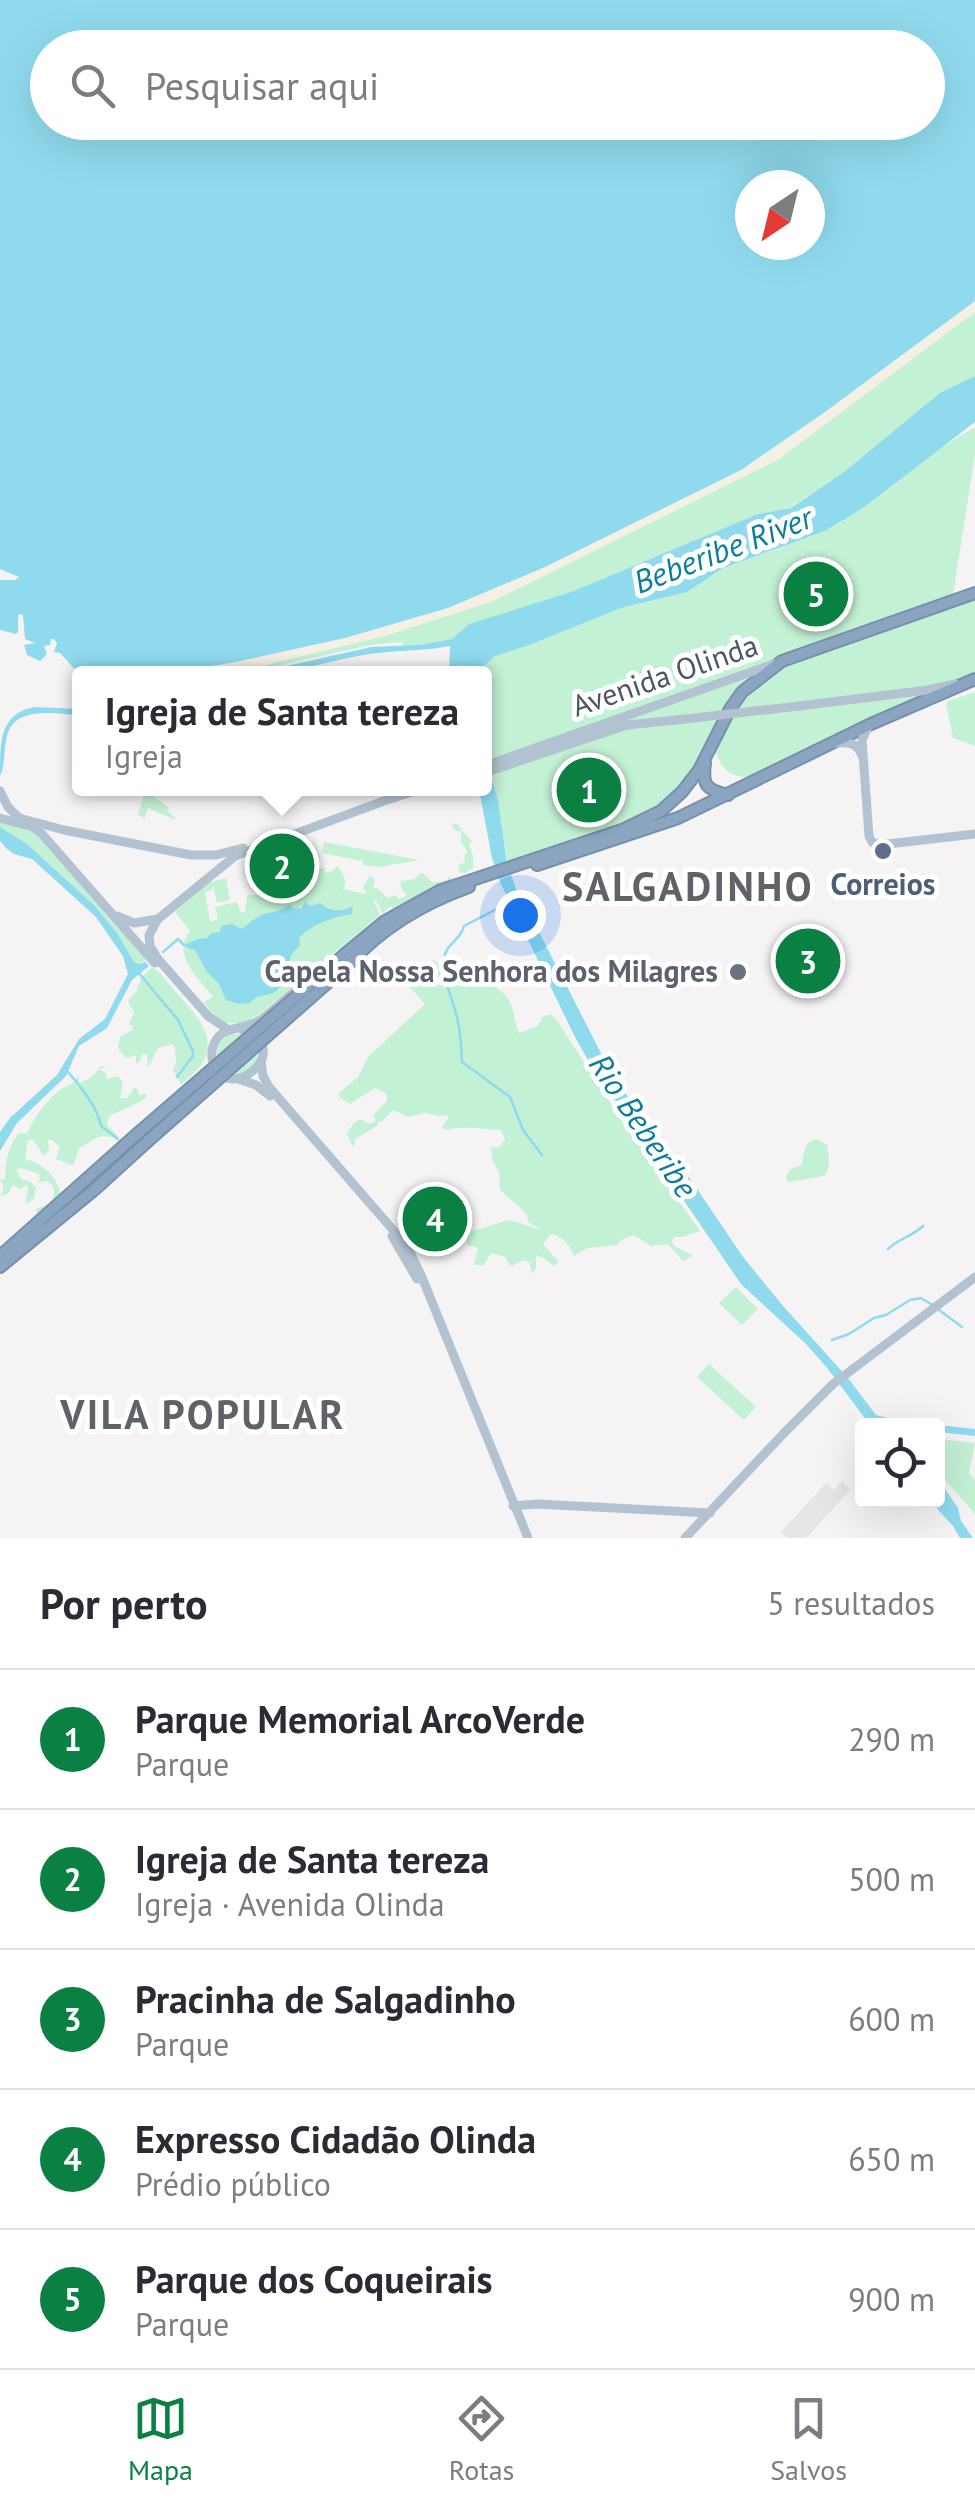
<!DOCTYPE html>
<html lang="pt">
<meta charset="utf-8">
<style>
body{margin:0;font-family:"PT Sans",sans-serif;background:#f2f2f3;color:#2b2b33}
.controls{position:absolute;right:30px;bottom:30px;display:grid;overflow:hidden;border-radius:10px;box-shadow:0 10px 40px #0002}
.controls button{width:90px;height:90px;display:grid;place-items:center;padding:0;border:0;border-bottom:2px solid #e1e1e2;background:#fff;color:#2b2b33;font:50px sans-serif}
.compass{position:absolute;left:735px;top:170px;width:90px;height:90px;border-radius:50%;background:#fff;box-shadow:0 10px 40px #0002;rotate:215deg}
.you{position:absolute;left:520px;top:915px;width:35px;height:35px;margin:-25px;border:8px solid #fff;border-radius:50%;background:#1a73e8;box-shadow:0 0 0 15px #1a73e833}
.badge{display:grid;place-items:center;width:65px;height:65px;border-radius:50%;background:#0b8043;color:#fff;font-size:32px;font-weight:700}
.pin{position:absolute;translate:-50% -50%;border:5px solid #fff;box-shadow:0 2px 10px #0006}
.popup{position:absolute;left:72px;top:666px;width:420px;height:130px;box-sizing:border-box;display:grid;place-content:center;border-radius:10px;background:#fff;filter:drop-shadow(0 2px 8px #0005);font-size:32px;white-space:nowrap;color:#7c7c81}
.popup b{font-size:38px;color:#2b2b33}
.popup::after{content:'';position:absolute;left:50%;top:100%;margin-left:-20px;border:20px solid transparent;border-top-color:#fff}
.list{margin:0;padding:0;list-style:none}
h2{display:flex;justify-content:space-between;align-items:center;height:130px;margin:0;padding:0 40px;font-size:42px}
h2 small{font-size:32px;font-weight:400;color:#7c7c81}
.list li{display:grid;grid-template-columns:65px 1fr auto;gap:30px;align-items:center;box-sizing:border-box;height:140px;padding:0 40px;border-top:2px solid #e1e1e2}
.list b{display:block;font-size:38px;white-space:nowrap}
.list p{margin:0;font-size:32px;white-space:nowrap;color:#7c7c81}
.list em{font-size:32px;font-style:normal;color:#7c7c81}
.icon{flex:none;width:55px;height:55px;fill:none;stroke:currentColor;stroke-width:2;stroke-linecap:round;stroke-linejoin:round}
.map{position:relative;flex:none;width:975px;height:1538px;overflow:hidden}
.search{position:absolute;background:#fff;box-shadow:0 10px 40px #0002;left:30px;right:30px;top:30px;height:110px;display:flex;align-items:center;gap:25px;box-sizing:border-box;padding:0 35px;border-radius:55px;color:#7c7c81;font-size:38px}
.sheet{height:830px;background:#fff}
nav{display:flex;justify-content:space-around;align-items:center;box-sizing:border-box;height:140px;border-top:2px solid #e1e1e2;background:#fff;font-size:28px;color:#7c7c81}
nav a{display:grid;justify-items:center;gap:5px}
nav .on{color:#0b8043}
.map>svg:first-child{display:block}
</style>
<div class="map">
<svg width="975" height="1538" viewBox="0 0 975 1538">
<rect width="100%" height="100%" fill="#f5f3f3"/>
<path fill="#e6e4e5" d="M842,1481l9,8 -45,49h-19l-6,-6 45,-49 8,7z"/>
<g fill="#c3f1d5">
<path d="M975,312v64l-71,47 -60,49 -54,36 -32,6 -187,78 -103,33 -16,14 -33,6 -16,1 -1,-4 -32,3 -125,28 -16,1 155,-38 109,-35 286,-142z"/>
<path d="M975,427v27l-22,141c-153,58 -307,122 -466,164l-3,-8v-77h-4l4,-8 10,-10 38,-12 89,-36 66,-16 36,-24 102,-37 38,-23 79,-61z"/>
<path d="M975,598v76l-21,7v5l-192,91c-28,3 -41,-4 -49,-32l26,-45 40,-32z"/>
<path d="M769,667l-46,48 -148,21z"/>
<path d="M975,692v54l-22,-8 -7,-36z"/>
<path d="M722,717l-25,50 -37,46 -152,54 -15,-92 32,-14 100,-34z"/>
<path d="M145,790l24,18 -2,3 9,7 -3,1 -25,-11 -3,10 -7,-3z"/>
<path d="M0,821l37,10 111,127 -8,6 -6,-2 -17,-29 -23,-28 -67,-61 -27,-17z"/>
<path d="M453,823l5,1 5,8 9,9 -3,4 4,11v12l-8,5 -6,-1v-7l6,-3 -1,-6 4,-4 -7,-10v-11h-5l-4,-5z"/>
<path d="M289,841l25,2 6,14 -3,3 3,9 5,-1 -1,5 8,-2 6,-5c4,9 11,13 5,23l23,5 -3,-7 7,-11 5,4 -2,9 4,-1 11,10 8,-3 2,4 7,-2 1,-5 -4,-1 -2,-10 15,-2 5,-6h3l10,10 14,-3 3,-4 3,6 -60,26 -3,-2 -8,8 -3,-9 -7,-8 8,18 -122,100c-24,15 -36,10 -54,-12l9,-7c-15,-17 -42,-43 -23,-65l-15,-19 33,-29 18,-5 4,22 -13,3 -4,-17 -1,4 -7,2 5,30 8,-3 -3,-12 22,-5 4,11 4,-1 2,-17h22l27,-7 -6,-9 7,-1 1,-25 -3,-8h-5z"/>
<path d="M324,842l95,18 -40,7 -16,-2v-4l-41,-8z"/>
<path d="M433,959l19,17 12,-2 7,3 12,-8h3l5,16c26,14 19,24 28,48l19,-7 4,-9 8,-3 6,5 62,96 82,116 -18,6h-8l-2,4 1,4 20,11 -10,5 -15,-17 -17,2 -17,-11 -13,5 -4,5 -30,3 -13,8c-4,-11 -11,-20 -23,-22l-8,10 16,18 -5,4 -9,-7 -9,-4v13l-4,6 -2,-11 -6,-3 -13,6 -6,-9 -14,-4 -7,12h-10l4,-17 -11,-3 -1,-12 43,-13 32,10 -13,-8 -1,-8 -27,-24 -1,-18 -6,-10 -2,-12 2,-3 5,1 7,-8 -4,-10c-18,0 -36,-5 -54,0l-5,-2 7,-11 -2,-2 -8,1 -14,-3 -17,4 -15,-7 -12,12 -2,-1 -2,5 -22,13v6h-3l-5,-11 6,-10 6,-5 11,5 6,-4 -3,-4 14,-15 -1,-8 -11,-5 -25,16 -10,-6 -1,-5 19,-16 10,-20 57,-53 -20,-22 3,-4 24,-10z"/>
<path d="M152,967l8,6c29,39 79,69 21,111l-8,-14 3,-8 -1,-15 -3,-3 -14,4 -10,20 -1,-14h-4l-5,9h-2v-8l-10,3 -8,-10 2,-11 12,-7 1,-4 -4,-2 5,-11 -6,-12 8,-9 5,-14z"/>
<circle cx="237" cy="1054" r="20"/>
<path d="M101,1066l7,2h-8v2l5,2 2,7 10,-3 6,5 -3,17h7l8,-11h2l2,8 7,-1v3l-6,5 -31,14 -2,9 10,10v4c-20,-7 -21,1 -38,9l-5,16 -2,1 -16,-6 4,-12 -8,-7h-4l1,11 -5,5 -11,-16h-5l-3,19c17,4 33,18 36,37l-19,16 -5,1 -1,-4c12,-5 19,-6 18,-21l-6,-7 -12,2 4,-3 -1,-6 -18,-6 -5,2 5,9 10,3 5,6 -2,11 -8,5 2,-18 -2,-1 -6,4 -7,-4 -5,9 -8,2 4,-8 -4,-9 5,1c0,-10 1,-24 6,-34 1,-4 5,-7 6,-12l11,-1c1,-9 19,-32 27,-39 10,-11 13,-2 24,-19l-1,7 2,1 13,-7z"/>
<path d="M817,1139l10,6c1,10 5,23 -3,31l-35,6 -3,-3c2,-11 7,-11 16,-14 2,-12 1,-23 15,-26z"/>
<path d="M736,1287l22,22 -16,16 -23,-22z"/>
<path d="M709,1364l47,43 -12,13 -47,-43z"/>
<path d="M938,1439l37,4 -6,30 6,7v34l-37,-42z"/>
</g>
<path fill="#f5f0e5" d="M975,301v11l-196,147 -286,142 -109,35 -155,37 -60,1 67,-12 109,-24 103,-30 97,-41 196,-97 84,-58z"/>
<g fill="#90daee" fill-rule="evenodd">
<path d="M0,0h975v301l-150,111 -84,58 -196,97 -97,41 -103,30 -109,24 -67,11 -90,1 -19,-21 -6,-1 3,-9 -3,-4h-3l-1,6 -6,1 3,8 -7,7 -13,-6 -3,-10 11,-2 -10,-4 -2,-24 -2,-1 -3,1v17l-2,2 -16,-4v-50h15l4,-3 -19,-8zM48,48h880v74h-880zM750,185h60v60h-60z"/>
<path d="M975,376v46l-112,86 -38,23 -102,37 -36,24 -66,16 -89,36 -37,12 -11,10 -4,7h-31l1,-27c-24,5 -47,4 -71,7 -42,4 -80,21 -124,20l116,-26 48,-2 33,-6 17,-15 102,-32 187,-78 33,-6 53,-36 96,-79z"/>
<path d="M35,707l44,2v6c-23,-1 -64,-10 -72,21 -4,14 -1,28 -7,40 0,-35 0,-63 35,-69z"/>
<path d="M485,751l13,50 9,63 14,38 20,34 63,123 30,47 57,74 52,77 41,50 64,71 28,37 25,6 74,8v7l-37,-4v-6l-68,-1 -42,-56 -22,-25 -65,-60 -152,-222 -16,-29 -72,-149 -9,-26 -13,-69 5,-1z"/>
<path d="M0,827l27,17 67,61 23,28 17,29 6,2 5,-2 4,4 -17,14 -25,48 -28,18 -13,30 -49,47 -17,28v-19l10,-14 47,-43 22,-36 26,-20 23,-45 -5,-18 -27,-39 -64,-58 -18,-5 -8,-6 -6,-7z"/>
<path d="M305,902l6,4 9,-3c10,9 21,10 33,3l-1,8c-19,3 -40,10 -53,24l1,7 -9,10 -6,27 -11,11 -17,4 -8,6 -10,1 -13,-4 -7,-16 -12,-12 -12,-22 -7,-2 -4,-3 14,-6 9,-1 5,-5 8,-1 1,-6 11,-2 9,5c7,-4 12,-10 19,-13 11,-6 16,-1 30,-12l2,4 9,1z"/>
<path d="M938,1479l20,29 3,13 12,17h-13l-7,-12 -23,-25 8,-1z"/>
</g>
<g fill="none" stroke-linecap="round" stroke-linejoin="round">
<g stroke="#90daee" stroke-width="2.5">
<path d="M510,902l-46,24c-3,14 -19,18 -20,33 -2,21 10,42 14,63 3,13 3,27 4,40l48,35 13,33 19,25"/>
<path d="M163,952l15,-13 6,6"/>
<path d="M138,972l40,48 15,31v5l-16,21"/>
<path d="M67,1071c13,14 31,37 34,55l17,13"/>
<path d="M888,1249c10,-10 25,-13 35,-23"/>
<path d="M939,1310l23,17"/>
<path d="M832,1340l17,-6 25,-16 12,-3 24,-15 11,-2 10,6"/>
</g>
<g stroke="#7690ad" stroke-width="14">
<g id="highway">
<path d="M705,763c-3,22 1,27 23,32"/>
<path d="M537,865l141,-47 193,-94 104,-45"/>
<path d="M345,954l40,-33 54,-30 183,-61 39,-19 21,-19 17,-22 31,-61 12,-17 40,-31 193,-68"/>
<path d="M349,964c32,-35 75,-61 120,-77"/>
<path d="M0,1256l137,-122"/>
<path d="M0,1267l94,-77 54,-49"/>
</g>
</g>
<g stroke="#b3c2d1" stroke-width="9">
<path d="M799,706l129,-16 27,-6"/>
<path d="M868,727l-6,13 7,96 3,6 7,3 96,-11"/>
<path d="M834,743c13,-1 24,-1 28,13"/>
<path d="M484,766l290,-102"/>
<path d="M484,773l143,-48 49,-5"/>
<path d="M0,791l8,16 11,11 45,12 127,25h25l27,-7"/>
<path d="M0,818l33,9 9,7 113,129"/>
<path d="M117,916l17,7 24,-4"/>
<path d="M241,1029c60,20 -19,82 -29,29 -1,-8 2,-16 7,-22 10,-10 29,-7 43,-17 22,-18 44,-38 66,-56"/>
<path d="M229,1030l-21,-14 -50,-57 -8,-13 -1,-11 9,-16 77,-63 149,-55 40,-13"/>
<path d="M261,1060l2,16 6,11 138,159 14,29 107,263"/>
<path d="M238,1079l18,6 14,11"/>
<path d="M392,1236l25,43"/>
<path d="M513,1506l24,-2 173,9"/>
<path d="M685,1538l101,-107 47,-47 142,-107"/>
</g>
<use href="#highway" stroke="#8ba5c1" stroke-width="10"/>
<g stroke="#7690ad" stroke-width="14" stroke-linecap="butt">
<g id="highway-bridge">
<path d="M137,1134l208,-180"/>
<path d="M148,1141l201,-177"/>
</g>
</g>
<path stroke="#b3c2d1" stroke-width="9" d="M676,720l123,-14"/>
<use href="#highway-bridge" stroke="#8ba5c1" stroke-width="10"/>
</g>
<circle fill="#5c6f8a" stroke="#fff" stroke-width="4" cx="883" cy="851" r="10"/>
<circle fill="#6b7280" stroke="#fff" stroke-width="4" cx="738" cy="972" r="10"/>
<g text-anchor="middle" stroke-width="10" stroke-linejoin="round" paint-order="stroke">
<g font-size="30" fill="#4a5661" stroke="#fff">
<text transform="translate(665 676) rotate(-19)" y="10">Avenida Olinda</text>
</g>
<g font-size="30" font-weight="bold" fill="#4e5e75" stroke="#fff">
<text x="883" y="895">Correios</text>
</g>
<g font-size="30" font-weight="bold" fill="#5b616d" stroke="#fff" text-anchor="end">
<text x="718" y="982">Capela Nossa Senhora dos Milagres</text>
</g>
<g font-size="32" font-style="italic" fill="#0c7c9b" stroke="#fff">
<text transform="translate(723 550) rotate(-21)" y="11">Beberibe River</text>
<text transform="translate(643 1126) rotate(56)" y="11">Rio Beberibe</text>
</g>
<g font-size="40" font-weight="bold" letter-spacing="2.5" fill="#5f6368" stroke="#fff">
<text x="688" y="901">SALGADINHO</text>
<text x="203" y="1429">VILA POPULAR</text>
</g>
</g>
</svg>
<div class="controls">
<button><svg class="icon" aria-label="locate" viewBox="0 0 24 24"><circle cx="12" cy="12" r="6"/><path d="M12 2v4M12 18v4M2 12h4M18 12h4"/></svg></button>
</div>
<svg class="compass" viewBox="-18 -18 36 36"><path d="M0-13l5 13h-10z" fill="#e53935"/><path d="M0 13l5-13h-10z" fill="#7c7c81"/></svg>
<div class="you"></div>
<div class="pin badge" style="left:589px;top:790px">1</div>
<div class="pin badge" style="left:282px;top:866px">2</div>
<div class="popup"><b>Igreja de Santa tereza</b>Igreja</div>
<div class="pin badge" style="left:808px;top:961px">3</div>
<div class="pin badge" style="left:435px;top:1219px">4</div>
<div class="pin badge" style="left:816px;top:594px">5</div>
<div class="search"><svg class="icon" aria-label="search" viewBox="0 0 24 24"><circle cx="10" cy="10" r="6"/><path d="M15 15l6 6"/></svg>Pesquisar aqui</div>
</div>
<section class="sheet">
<h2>Por perto<small>5 resultados</small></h2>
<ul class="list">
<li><span class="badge">1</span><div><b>Parque Memorial ArcoVerde</b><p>Parque</p></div><em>290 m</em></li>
<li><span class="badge">2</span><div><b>Igreja de Santa tereza</b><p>Igreja · Avenida Olinda</p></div><em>500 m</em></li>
<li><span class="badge">3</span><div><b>Pracinha de Salgadinho</b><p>Parque</p></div><em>600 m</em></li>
<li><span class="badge">4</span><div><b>Expresso Cidadão Olinda</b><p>Prédio público</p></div><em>650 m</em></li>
<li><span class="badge">5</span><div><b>Parque dos Coqueirais</b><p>Parque</p></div><em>900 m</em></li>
</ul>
</section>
<nav>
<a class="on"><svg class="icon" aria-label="map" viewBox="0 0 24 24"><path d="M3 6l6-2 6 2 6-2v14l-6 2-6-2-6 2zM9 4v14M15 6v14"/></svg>Mapa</a>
<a><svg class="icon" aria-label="directions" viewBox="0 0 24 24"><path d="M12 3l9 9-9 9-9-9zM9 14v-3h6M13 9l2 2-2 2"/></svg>Rotas</a>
<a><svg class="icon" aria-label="saved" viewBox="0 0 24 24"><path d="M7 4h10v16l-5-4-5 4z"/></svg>Salvos</a>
</nav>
